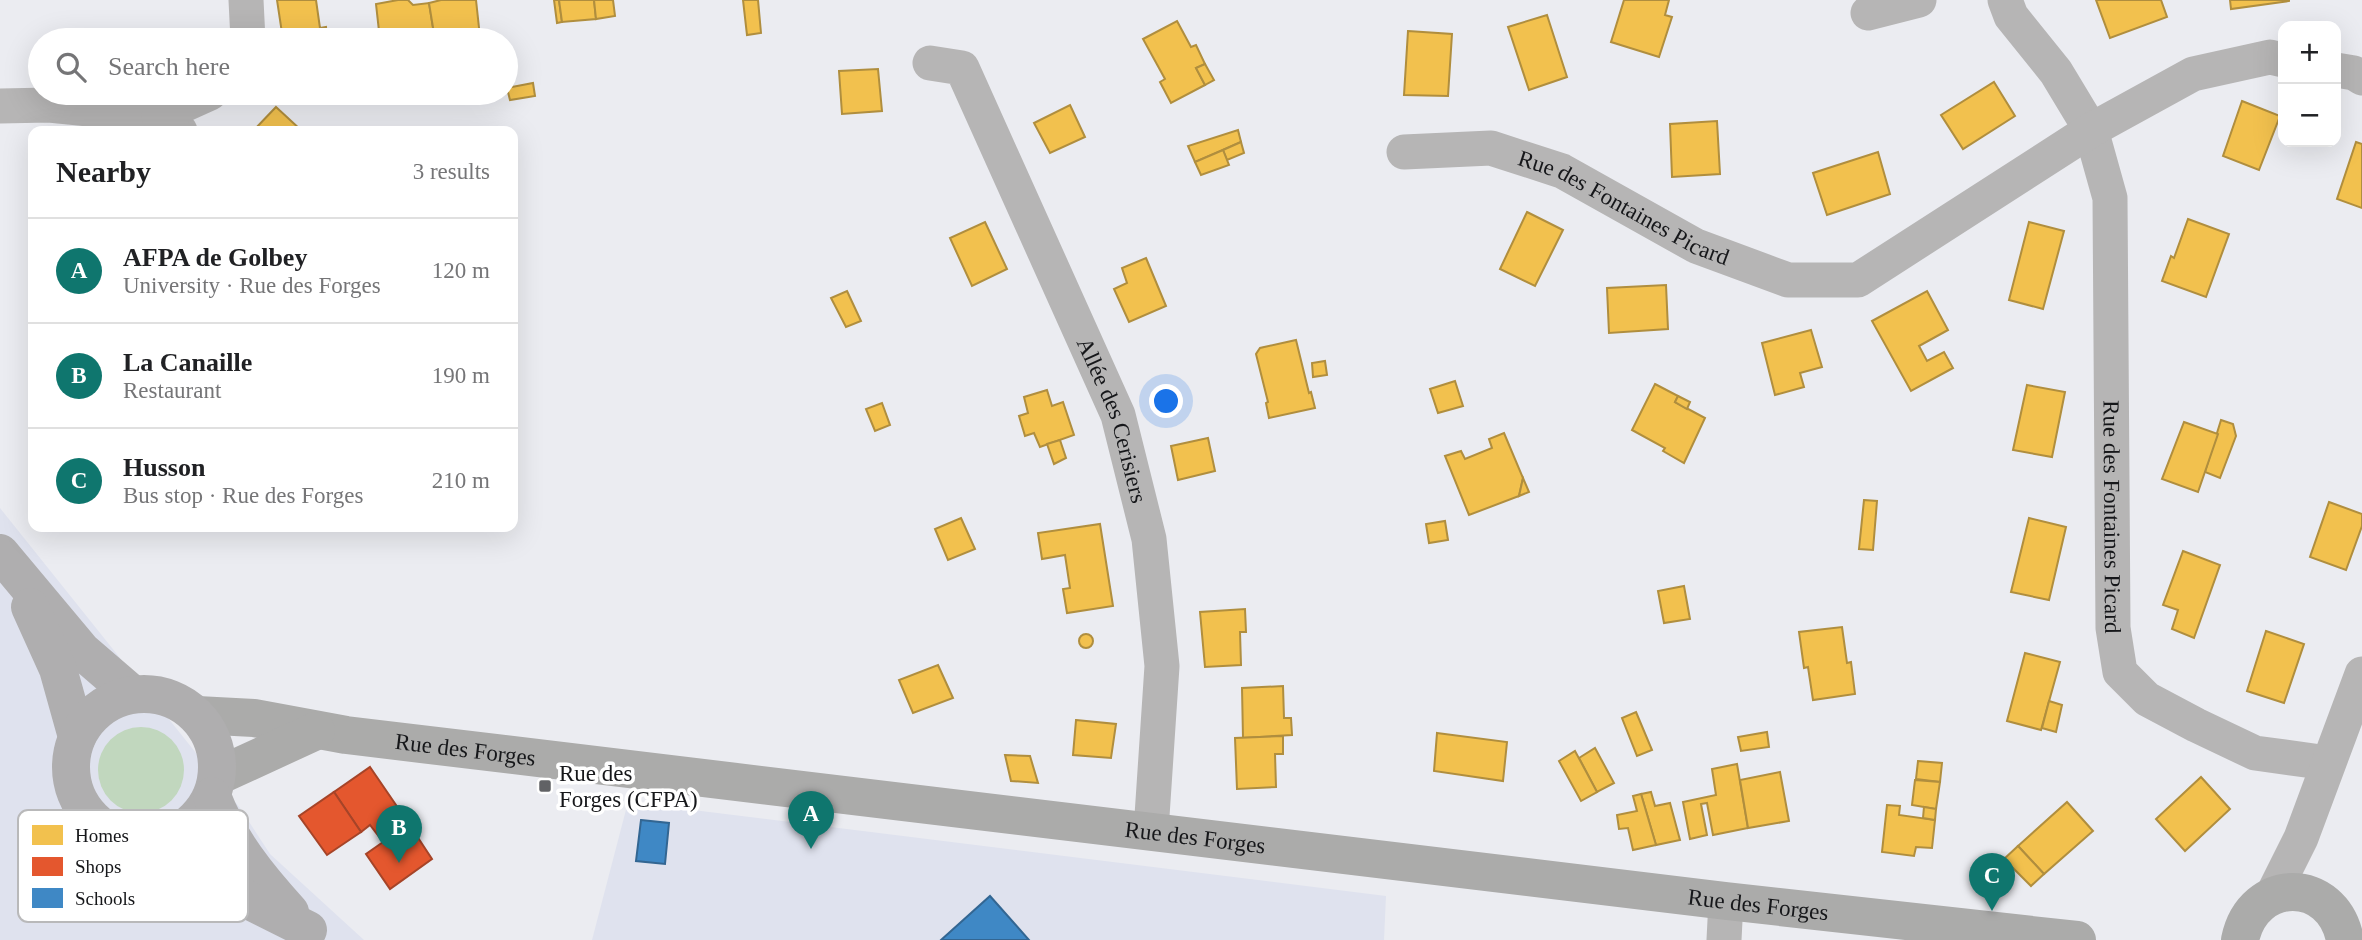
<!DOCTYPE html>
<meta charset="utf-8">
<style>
body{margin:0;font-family:"Times New Roman",serif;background:#f2f2f2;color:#202124}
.controls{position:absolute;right:21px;top:21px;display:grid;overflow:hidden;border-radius:14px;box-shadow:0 7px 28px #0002}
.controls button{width:63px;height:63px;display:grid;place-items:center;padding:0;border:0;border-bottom:2px solid #e0e0e0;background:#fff;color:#202124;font:35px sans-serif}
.you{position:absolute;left:1167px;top:402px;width:24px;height:24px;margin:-18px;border:5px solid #fff;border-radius:50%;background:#1a73e8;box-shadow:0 0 0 10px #1a73e833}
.badge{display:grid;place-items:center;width:46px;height:46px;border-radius:50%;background:#0f766e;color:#fff;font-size:23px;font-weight:700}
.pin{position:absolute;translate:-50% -58px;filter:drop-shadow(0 2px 4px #0008)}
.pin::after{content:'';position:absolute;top:37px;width:24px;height:21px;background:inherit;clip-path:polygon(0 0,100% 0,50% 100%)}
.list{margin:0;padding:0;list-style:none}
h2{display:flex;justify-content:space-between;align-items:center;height:91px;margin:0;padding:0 28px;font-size:30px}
h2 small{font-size:23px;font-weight:400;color:#757577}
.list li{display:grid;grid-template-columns:46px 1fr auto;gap:21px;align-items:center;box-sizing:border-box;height:105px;padding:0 28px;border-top:2px solid #e0e0e0}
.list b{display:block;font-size:26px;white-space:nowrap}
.list p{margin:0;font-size:23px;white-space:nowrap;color:#757577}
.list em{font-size:23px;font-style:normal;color:#757577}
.icon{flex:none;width:38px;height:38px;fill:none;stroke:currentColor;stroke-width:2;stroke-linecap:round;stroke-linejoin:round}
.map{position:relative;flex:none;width:2362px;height:940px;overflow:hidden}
.search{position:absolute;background:#fff;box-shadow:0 7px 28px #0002;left:28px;top:28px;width:490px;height:77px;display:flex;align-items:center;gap:18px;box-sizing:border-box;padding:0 24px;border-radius:38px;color:#757577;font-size:26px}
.panel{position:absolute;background:#fff;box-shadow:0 7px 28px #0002;left:28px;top:126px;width:490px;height:406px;border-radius:14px}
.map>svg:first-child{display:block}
</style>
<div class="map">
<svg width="2362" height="940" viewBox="0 0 2362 940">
<rect width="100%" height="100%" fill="#ebecf1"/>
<g fill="#dfe2ee">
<path d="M0,508l240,300 30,46 94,86h-364z"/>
<path d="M628,802l758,94 -2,44h-792z"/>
</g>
<circle fill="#c1d7be" cx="141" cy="770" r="43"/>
<g fill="#f2c14e" stroke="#b08e3e" stroke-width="2">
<path d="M277,0h39l4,28 6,-1 1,13h-38l-1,-8 -6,1z"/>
<path d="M398,0h10l5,5 16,-2 6,37h-55l-4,-36z"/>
<path d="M441,0h35l4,37 -45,3 -6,-37z"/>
<path d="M554,0h5l3,22 -5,1z"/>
<path d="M559,0h35l2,19 -34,3z"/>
<path d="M594,0h19l2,16 -19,3z"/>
<path d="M743,0h15l3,33 -14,2z"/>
<path d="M1624,0h45l-4,15 7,2 -13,40 -48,-15z"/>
<path d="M2096,0h65l6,17 -57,21z"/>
<path d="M2230,0h59v1l-58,8z"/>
<path d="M1547,15l20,62 -38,13 -21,-63z"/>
<path d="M1177,21l14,26 5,-2 9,19 -9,4 9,17 -34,18 -11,-21 5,-3 -22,-40z"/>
<path d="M1408,31l44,3 -4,62 -44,-1z"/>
<path d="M1205,64l9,16 -9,5 -9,-17z"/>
<path d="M878,69l4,42 -40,3 -3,-43z"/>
<path d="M1994,82l21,34 -52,33 -22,-34z"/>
<path d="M533,83l2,13 -25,4 -3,-12z"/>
<path d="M309,93h19l1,6 -19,2z"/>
<path d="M2242,101l38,15 -21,54 -36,-14z"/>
<path d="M1070,105l15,32 -35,16 -16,-30z"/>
<path d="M276,107l26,24h-49z"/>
<path d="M1717,121l3,53 -48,3 -2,-53z"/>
<path d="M1238,130l3,12 -46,20 -7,-16z"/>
<path d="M1241,142l3,11 -17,7 -4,-10z"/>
<path d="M2356,142l6,2v64l-25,-9z"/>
<path d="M1223,150l6,15 -28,10 -6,-13z"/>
<path d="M1878,152l12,42 -63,21 -14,-42z"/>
<path d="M1527,212l36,18 -28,56 -35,-17z"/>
<path d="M2188,219l41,15 -23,63 -44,-16 9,-25 3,2z"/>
<path d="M985,222l22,47 -35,17 -22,-48z"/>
<path d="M2029,222l35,9 -21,78 -34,-9z"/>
<path d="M1146,258l20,48 -37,16 -15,-33 13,-6 -5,-15z"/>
<path d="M1666,285l2,44 -59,4 -2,-45z"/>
<path d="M847,291l14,30 -15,6 -15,-29z"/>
<path d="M1927,291l21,39 -29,16 8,15 17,-9 9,16 -42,23 -39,-70z"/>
<path d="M1811,330l11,37 -22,6 4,14 -29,8 -13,-52z"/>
<path d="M1296,340l13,53 2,-1 4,16 -46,10 -3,-15 2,-1 -12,-48 4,-6z"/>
<path d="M1325,361l2,14 -14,2 -1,-14z"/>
<path d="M1455,381l8,25 -25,7 -8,-24z"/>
<path d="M1655,384l23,12 -3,6 30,16 -21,45 -21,-12 2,-3 -33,-18z"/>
<path d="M2027,385l38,7 -13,65 -39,-7z"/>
<path d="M1047,390l5,16 11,-4 11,33 -34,12 -6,-14 -9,3 -6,-20 9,-3 -4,-16z"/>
<path d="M1678,396l12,6 -3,7 -12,-7z"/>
<path d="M882,403l8,22 -15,6 -9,-22z"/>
<path d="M2221,420l12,4 3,12 -16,42 -15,-6z"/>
<path d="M2184,422l34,12 -20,58 -36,-13z"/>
<path d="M1504,433l19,45 -4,18 -50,19 -24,-59 16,-5 4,8 27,-11 -3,-9z"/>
<path d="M1208,438l7,33 -37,9 -7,-34z"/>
<path d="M1060,440l6,18 -12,6 -7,-20z"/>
<path d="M1523,478l6,14 -10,4z"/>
<path d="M1864,500l13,1 -4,49 -14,-1z"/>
<path d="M2329,502l33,12v12l-16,44 -36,-13z"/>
<path d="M961,518l14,31 -27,11 -13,-31z"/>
<path d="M2029,518l37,9 -17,73 -38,-8z"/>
<path d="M1445,521l3,19 -19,3 -3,-19z"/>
<path d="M1100,524l13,82 -46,7 -4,-24 7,-1 -5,-33 -23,4 -4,-26z"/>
<path d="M2183,551l37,14 -26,73 -22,-9 6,-19 -15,-5z"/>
<path d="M1684,586l6,33 -26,4 -6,-32z"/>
<path d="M1245,609l1,23h-6l1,33 -36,2 -5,-55z"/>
<path d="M1842,627l5,36 4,-1 4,32 -42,6 -5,-33 -4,1 -5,-36z"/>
<path d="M2266,631l38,13 -20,59 -37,-12z"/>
<circle cx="1086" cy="641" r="7"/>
<path d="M2025,653l35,9 -19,68 -34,-9z"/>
<path d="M938,665l15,33 -40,15 -14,-33z"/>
<path d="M1283,686l1,32h7l1,17 -49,3 -1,-50z"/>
<path d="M2049,701l13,4 -6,27 -14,-4z"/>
<path d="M1636,712l16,38 -15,6 -15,-38z"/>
<path d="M1076,720l40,4 -5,34 -38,-3z"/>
<path d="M1767,732l2,15 -28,4 -3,-14z"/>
<path d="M1437,733l70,9 -4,39 -69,-10z"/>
<path d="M1283,736v18h-8l1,33 -39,2 -2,-51z"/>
<path d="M1595,748l19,35 -17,9 -18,-34z"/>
<path d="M1575,751l22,41 -16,9 -22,-40z"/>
<path d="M1005,755l25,1 8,27 -27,-2z"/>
<path d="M1918,761l24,2 -2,19 -24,-3z"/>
<path d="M1737,764l11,64 -35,7 -6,-32 -6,1 6,31 -17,4 -7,-37 33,-7 -4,-26z"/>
<path d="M1780,772l9,49 -41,7 -8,-48z"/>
<path d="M2201,777l29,32 -45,42 -29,-32z"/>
<path d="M1915,780l25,2 -4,27 -24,-4z"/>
<path d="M1651,792l4,14 15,-3 10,37 -24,5 -15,-51z"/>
<path d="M1641,794l15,51 -23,5 -5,-22 -9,1 -2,-14 20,-4 -4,-15z"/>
<path d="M2067,802l26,29 -49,43 -26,-28z"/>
<path d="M1887,805l13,1 -1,9 36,5 -3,28 -16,-1 -2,9 -32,-4z"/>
<path d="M1924,807l12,2 -1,11 -12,-2z"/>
<path d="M2018,846l26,28 -13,12 -27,-27z"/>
</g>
<g fill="#e4572e" stroke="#a64428" stroke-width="2">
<path d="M370,767l39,57 -26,18 -13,-17 -9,7 -27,-40z"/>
<path d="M334,792l27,40 -34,23 -28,-39z"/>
<path d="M409,824l23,35 -42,30 -24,-35z"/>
</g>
<g fill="#3f88c5" stroke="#336692" stroke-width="2">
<path d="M641,820l28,3 -4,41 -29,-3z"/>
<path d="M990,896l39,44h-88z"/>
</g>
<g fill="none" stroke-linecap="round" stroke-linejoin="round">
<g stroke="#b6b5b5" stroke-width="35">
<path d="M246,0l2,40"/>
<path id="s1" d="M2005,0l6,16 45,56 35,58 19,68 3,430 7,44 27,27 49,26 59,28 73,10"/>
<path d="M1868,13l51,-13"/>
<path id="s2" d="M930,63l32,5 156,347 31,124 13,127 -11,165"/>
<path d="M2336,70l18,3 8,5"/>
<path d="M0,106l49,-1 110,11 21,15"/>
<path d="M159,116l51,-23"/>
<path id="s3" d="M1404,152l87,-4 71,23 134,75 92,34h70l233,-150 102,-56 77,-17 13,3"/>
<path d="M2272,896l29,-58 61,-164"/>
<path d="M1724,940l2,-39"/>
</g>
<g stroke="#ababaa" stroke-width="38">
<path id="s4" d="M197,715l57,3 92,17 1380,166 351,39"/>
<path d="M218,776l98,-45"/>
<path d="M2240,940c13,-64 93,-64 105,0"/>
</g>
<g stroke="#afaeaf" stroke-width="38">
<path d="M0,553l82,98 50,43"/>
<path d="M30,607l28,62 19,68"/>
<circle cx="144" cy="767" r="73"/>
<path d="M212,796c17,45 46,81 78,116"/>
<path d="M144,841l51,24 53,35 60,30"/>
</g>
</g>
<rect fill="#616265" stroke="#fff" stroke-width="2.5" x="538" y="779" width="14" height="14" rx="3.5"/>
<g text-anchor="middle" stroke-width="7" stroke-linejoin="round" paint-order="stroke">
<g font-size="23" fill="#16171a" stroke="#fff">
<text dy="8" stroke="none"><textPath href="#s3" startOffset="233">Rue des Fontaines Picard</textPath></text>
<text dy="8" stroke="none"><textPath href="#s2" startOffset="416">Allée des Cerisiers</textPath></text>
<text dy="8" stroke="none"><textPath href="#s1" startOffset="546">Rue des Fontaines Picard</textPath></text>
<text dy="8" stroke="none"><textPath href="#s4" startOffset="271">Rue des Forges</textPath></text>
<text dy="8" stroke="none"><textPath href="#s4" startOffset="1006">Rue des Forges</textPath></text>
<text dy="8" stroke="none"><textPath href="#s4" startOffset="1573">Rue des Forges</textPath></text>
</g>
<g font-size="23" fill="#16171a" stroke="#fff" text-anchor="start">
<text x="559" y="781">Rue des<tspan x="559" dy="26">Forges (CFPA)</tspan></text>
</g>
</g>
<rect x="18" y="810" width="230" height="112" rx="10" fill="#fff" stroke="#b9b9ba" stroke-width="2"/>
<rect x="32" y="825" width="31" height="20" fill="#f2c14e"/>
<rect x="32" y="857" width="31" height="19" fill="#e4572e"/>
<rect x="32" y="888" width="31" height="20" fill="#3f88c5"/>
<g font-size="19" fill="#16171a">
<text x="75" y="842">Homes</text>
<text x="75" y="873">Shops</text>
<text x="75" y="905">Schools</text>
</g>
</svg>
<div class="controls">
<button>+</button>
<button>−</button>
</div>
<div class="you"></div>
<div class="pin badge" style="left:811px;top:849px">A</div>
<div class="pin badge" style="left:399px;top:863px">B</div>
<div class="pin badge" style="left:1992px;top:911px">C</div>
<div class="search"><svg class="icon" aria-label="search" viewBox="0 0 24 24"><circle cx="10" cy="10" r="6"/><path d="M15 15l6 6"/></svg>Search here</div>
<section class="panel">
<h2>Nearby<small>3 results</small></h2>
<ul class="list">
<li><span class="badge">A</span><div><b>AFPA de Golbey</b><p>University · Rue des Forges</p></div><em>120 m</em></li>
<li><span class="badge">B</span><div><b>La Canaille</b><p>Restaurant</p></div><em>190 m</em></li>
<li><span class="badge">C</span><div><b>Husson</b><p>Bus stop · Rue des Forges</p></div><em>210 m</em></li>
</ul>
</section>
</div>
